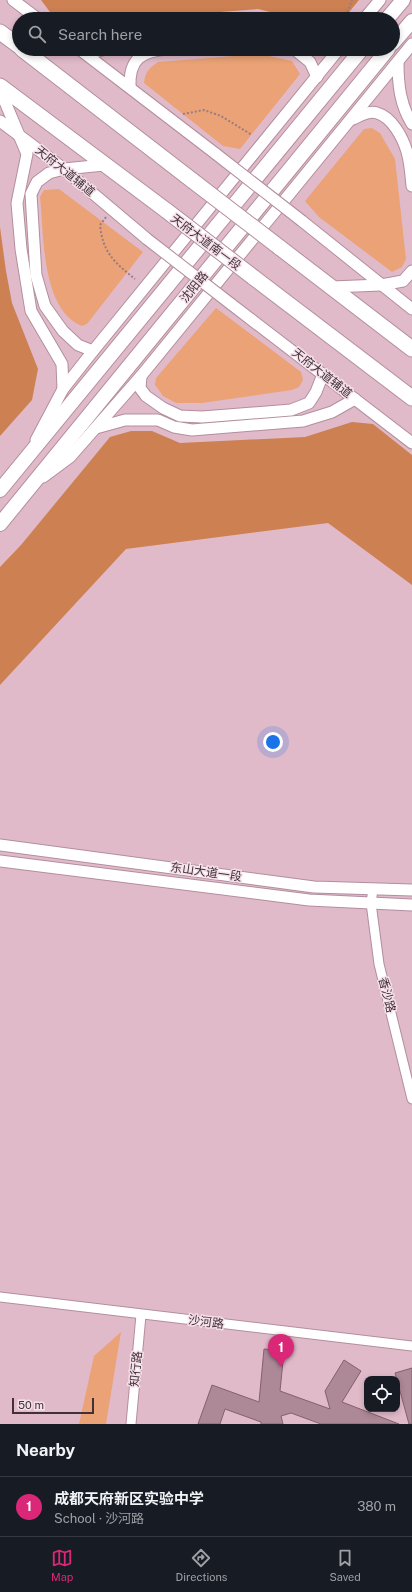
<!DOCTYPE html>
<meta charset="utf-8">
<style>
body{margin:0;font-family:"Public Sans","Noto Sans SC",sans-serif;background:#242831;color:#f1f3f6}
.controls{position:absolute;right:12px;bottom:12px;display:grid;overflow:hidden;border-radius:8px;box-shadow:0 2px 6px #0003}
.controls button{width:36px;height:36px;display:grid;place-items:center;padding:0;border:0;border-bottom:1px solid #363941;background:#171b24;color:#f1f3f6;font:20px sans-serif}
.scale{position:absolute;left:12px;bottom:10px;width:82px;box-sizing:border-box;padding-left:4px;border:2px solid #413137;border-top:0;font-size:11px;line-height:14px;white-space:nowrap;color:#413137;-webkit-text-stroke:3px #f5e0e9;paint-order:stroke}
.you{position:absolute;left:273px;top:742px;width:14px;height:14px;margin:-10px;border:3px solid #fff;border-radius:50%;background:#1a73e8;box-shadow:0 0 0 6px #1a73e833}
.badge{display:grid;place-items:center;width:26px;height:26px;border-radius:50%;background:#db2777;color:#fff;font-size:13px;font-weight:700}
.pin{position:absolute;translate:-50% -33px;filter:drop-shadow(0 1px 2px #0008)}
.pin::after{content:'';position:absolute;top:21px;width:14px;height:12px;background:inherit;clip-path:polygon(0 0,100% 0,50% 100%)}
.list{margin:0;padding:0;list-style:none}
h2{display:flex;justify-content:space-between;align-items:center;height:52px;margin:0;padding:0 16px;font-size:17px}
h2 small{font-size:13px;font-weight:400;color:#9ea1a6}
.list li{display:grid;grid-template-columns:26px 1fr auto;gap:12px;align-items:center;box-sizing:border-box;height:60px;padding:0 16px;border-top:1px solid #363941}
.list b{display:block;font-size:15px;white-space:nowrap}
.list p{margin:0;font-size:13px;white-space:nowrap;color:#9ea1a6}
.list em{font-size:13px;font-style:normal;color:#9ea1a6}
.icon{flex:none;width:22px;height:22px;fill:none;stroke:currentColor;stroke-width:2;stroke-linecap:round;stroke-linejoin:round}
.map{position:relative;flex:none;width:412px;height:1424px;overflow:hidden}
.search{position:absolute;background:#171b24;box-shadow:0 2px 6px #0003;left:12px;right:12px;top:12px;height:44px;display:flex;align-items:center;gap:10px;box-sizing:border-box;padding:0 14px;border-radius:22px;color:#9ea1a6;font-size:15px}
.sheet{height:112px;background:#171b24}
nav{display:flex;justify-content:space-around;align-items:center;box-sizing:border-box;height:56px;border-top:1px solid #363941;background:#171b24;font-size:11px;color:#9ea1a6}
nav a{display:grid;justify-items:center;gap:2px}
nav .on{color:#db2777}
.map>svg:first-child{display:block}
</style>
<div class="map">
<svg width="412" height="1424" viewBox="0 0 412 1424">
<rect width="100%" height="100%" fill="#e1baca"/>
<g fill="#eba276">
<path d="M260,54l32,7 8,13 -60,75 -17,-3 -79,-63c1,-11 5,-15 14,-21z"/>
<path d="M372,128l8,5 15,26 11,100 -4,8 -10,5 -73,-55 -14,-16 59,-72z"/>
<path d="M59,189l84,63 -56,72 -5,2c-41,-16 -38,-92 -42,-129l4,-7z"/>
<path d="M216,308l85,64 2,8 -4,7 -7,3 -90,13h-26l-13,-7 -8,-11 1,-7z"/>
<path d="M121,1332l-15,92h-27l15,-68z"/>
</g>
<g fill="#cd8152">
<path d="M41,0h318l-13,16 -8,3h-39l-41,-10 -129,10h-70l-9,-7z"/>
<path d="M0,227l6,44 6,32 26,66 -6,31 -32,36z"/>
<path d="M352,422l21,2 39,31v130l-84,-62 -202,26 -126,136v-118l21,-22 89,-108 21,-6h21l28,12 125,-6z"/>
</g>
<g fill="#ad8897" stroke="#83606f">
<path d="M264,1349l20,2 -4,40 50,18 -5,-18 19,-31 17,11 -19,31 57,22h-78l-30,-11 -10,3 2,8h-22v-2l-36,-13 -5,15h-22l14,-39 47,17z"/>
<path d="M412,1368v56h-3l-14,-51z"/>
</g>
<g fill="none" stroke-linecap="round" stroke-linejoin="round">
<g stroke="#b38e9d" stroke-width="11">
<g id="minor">
<path d="M373,889l-2,14 8,61 33,135"/>
<path d="M0,1297l412,49"/>
<path d="M131,1424l10,-109"/>
</g>
</g>
<g stroke="#b38e9d" stroke-width="13">
<g id="tertiary">
<path d="M13,0l25,19"/>
<path d="M364,19l16,-19"/>
<path d="M79,49l137,105"/>
<path d="M294,49l16,13 7,15"/>
<path d="M87,54l19,-5"/>
<path d="M398,62c0,23 2,42 14,62"/>
<path d="M130,87c-1,-28 11,-36 38,-38"/>
<path d="M0,90l27,64 -10,49 4,46 10,62 31,53 1,25"/>
<path d="M353,119c7,-3 16,-9 24,-6 15,4 26,25 30,39 3,10 4,23 5,34"/>
<path d="M0,121l64,48 83,70"/>
<path d="M302,221l110,88"/>
<path d="M332,287l49,-2 22,-4 9,-10"/>
<path d="M231,304l181,139"/>
<path d="M93,351l-15,-6 -15,-14 -18,-25 -9,-31 -5,-81 6,-12 12,-9 15,-4 40,-4"/>
<path d="M141,376l-1,12 6,8 17,12 17,8 22,1 89,-7 18,-7 7,-11 7,-18"/>
<path d="M96,428l29,-8h33l16,7 18,3 111,-9 29,-9 23,-13"/>
<path d="M36,440l27,-51 30,-38 246,-302"/>
<path d="M43,477l27,-20 71,-81 271,-332"/>
<path d="M0,845l314,42 98,3"/>
<path d="M0,861l309,39 103,5"/>
</g>
</g>
<g stroke="#b38e9d" stroke-width="16">
<g id="primary">
<path d="M387,19l16,-19"/>
<path d="M393,43l19,-22"/>
<path d="M0,490l362,-441"/>
<path d="M0,524l388,-475"/>
</g>
</g>
<g stroke="#b38e9d" stroke-width="17">
<g id="trunk">
<path d="M0,32l19,14"/>
<path d="M22,49l171,132"/>
<path d="M0,86l167,125"/>
<path d="M279,247l133,102"/>
<path d="M253,277l159,121"/>
</g>
</g>
<g stroke="#987b87" stroke-width="2" stroke-dasharray="2 2" stroke-linecap="butt">
<path d="M346,16l6,-16"/>
<path d="M183,114l21,-4 17,6 31,19"/>
<path d="M106,217l-6,8c3,28 14,37 35,54"/>
</g>
<use href="#minor" stroke="#fff" stroke-width="9"/>
<use href="#tertiary" stroke="#fff" stroke-width="11"/>
<use href="#primary" stroke="#fff" stroke-width="14"/>
<use href="#trunk" stroke="#fff" stroke-width="15"/>
<g stroke="#b38e9d" stroke-width="13" stroke-linecap="butt">
<g id="tertiary-bridge">
<path d="M216,154l86,67"/>
<path d="M147,239l84,65"/>
</g>
</g>
<g stroke="#b38e9d" stroke-width="17" stroke-linecap="butt">
<g id="trunk-bridge">
<path d="M193,181l86,66"/>
<path d="M167,211l86,66"/>
</g>
</g>
<use href="#tertiary-bridge" stroke="#fff" stroke-width="11"/>
<use href="#trunk-bridge" stroke="#fff" stroke-width="15"/>
</g>
<g text-anchor="middle" stroke-width="3" stroke-linejoin="round" paint-order="stroke">
<g font-size="12" fill="#413137" stroke="#f5e0e9">
<text transform="translate(65 171) rotate(39)" y="4">天府大道辅道</text>
<text transform="translate(206 242) rotate(37)" y="4">天府大道南一段</text>
<text transform="translate(194 287) rotate(-51)" y="4">沈阳路</text>
<text transform="translate(322 373) rotate(38)" y="4">天府大道辅道</text>
<text transform="translate(206 872) rotate(8)" y="4">东山大道一段</text>
<text transform="translate(387 995) rotate(76)" y="4">香沙路</text>
<text transform="translate(206 1322) rotate(7)" y="4">沙河路</text>
<text transform="translate(136 1369) rotate(-84)" y="4">知行路</text>
</g>
</g>
</svg>
<div class="controls">
<button><svg class="icon" aria-label="locate" viewBox="0 0 24 24"><circle cx="12" cy="12" r="6"/><path d="M12 2v4M12 18v4M2 12h4M18 12h4"/></svg></button>
</div>
<div class="scale">50 m</div>
<div class="you"></div>
<div class="pin badge" style="left:281px;top:1367px">1</div>
<div class="search"><svg class="icon" aria-label="search" viewBox="0 0 24 24"><circle cx="10" cy="10" r="6"/><path d="M15 15l6 6"/></svg>Search here</div>
</div>
<section class="sheet">
<h2>Nearby<small></small></h2>
<ul class="list">
<li><span class="badge">1</span><div><b>成都天府新区实验中学</b><p>School · 沙河路</p></div><em>380 m</em></li>
</ul>
</section>
<nav>
<a class="on"><svg class="icon" aria-label="map" viewBox="0 0 24 24"><path d="M3 6l6-2 6 2 6-2v14l-6 2-6-2-6 2zM9 4v14M15 6v14"/></svg>Map</a>
<a><svg class="icon" aria-label="directions" viewBox="0 0 24 24"><path d="M12 3l9 9-9 9-9-9zM9 14v-3h6M13 9l2 2-2 2"/></svg>Directions</a>
<a><svg class="icon" aria-label="saved" viewBox="0 0 24 24"><path d="M7 4h10v16l-5-4-5 4z"/></svg>Saved</a>
</nav>
